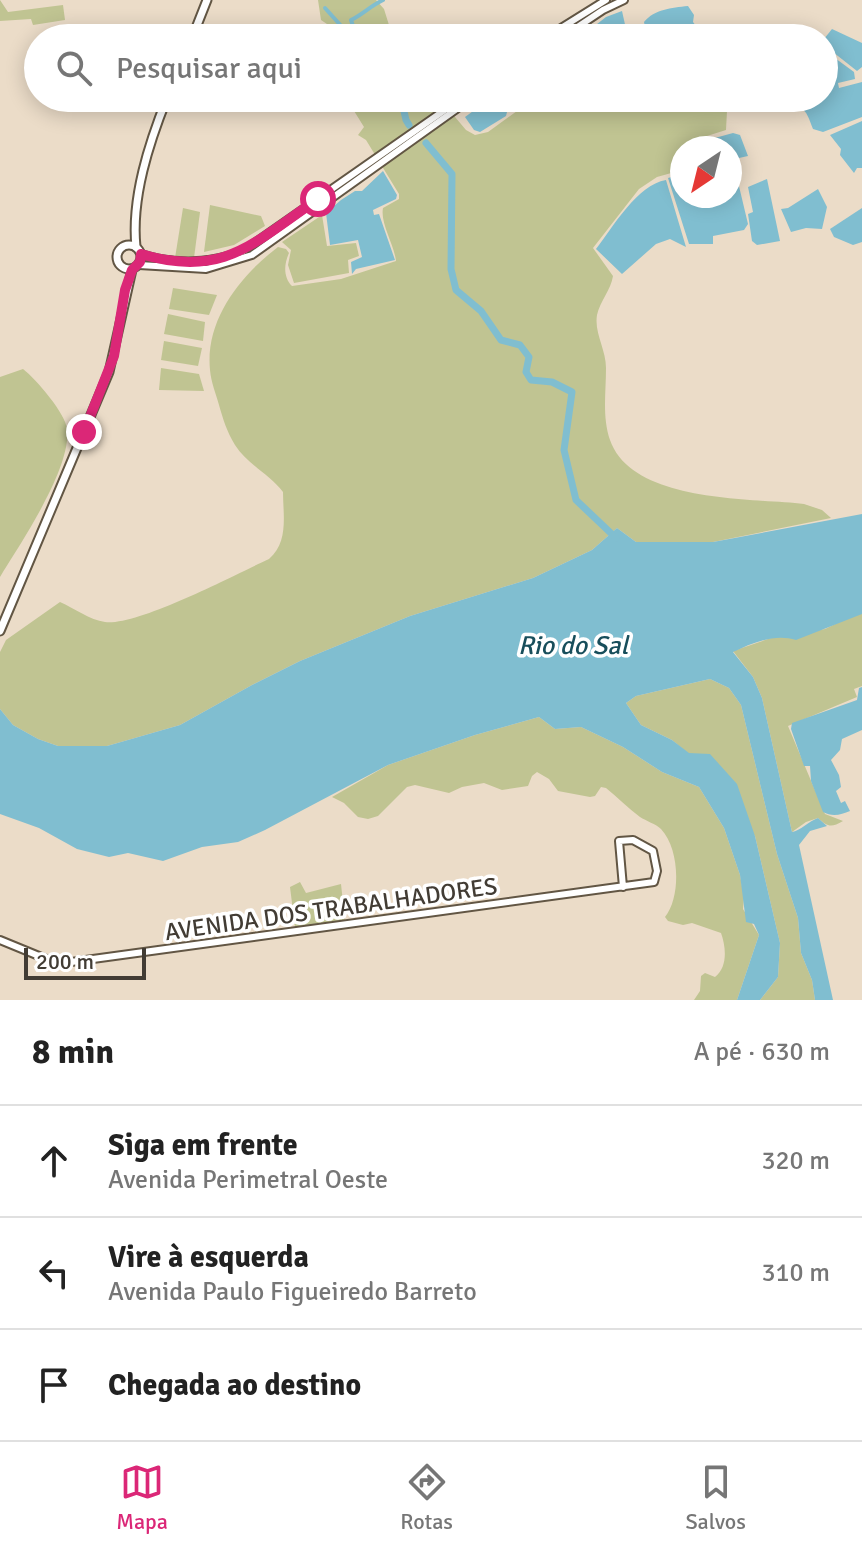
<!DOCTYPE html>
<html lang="pt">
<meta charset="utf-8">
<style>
body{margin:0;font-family:Signika,sans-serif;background:#f2f2f2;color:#222}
.compass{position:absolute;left:670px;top:136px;width:72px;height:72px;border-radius:50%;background:#fff;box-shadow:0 4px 20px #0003;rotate:215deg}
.scale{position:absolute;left:24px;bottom:20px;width:122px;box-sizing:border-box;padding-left:8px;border:4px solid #423c34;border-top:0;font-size:22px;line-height:28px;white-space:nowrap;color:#423c34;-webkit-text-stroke:6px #fff;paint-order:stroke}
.stop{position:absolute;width:24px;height:24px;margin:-18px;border:6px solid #db2777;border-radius:50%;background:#fff}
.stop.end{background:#db2777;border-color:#fff;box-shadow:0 2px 8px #0008}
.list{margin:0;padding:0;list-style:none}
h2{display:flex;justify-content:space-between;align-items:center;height:104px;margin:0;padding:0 32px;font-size:34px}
h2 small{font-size:26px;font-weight:400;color:#767676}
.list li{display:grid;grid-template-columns:52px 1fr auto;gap:24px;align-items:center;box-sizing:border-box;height:112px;padding:0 32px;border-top:2px solid #e0e0e0}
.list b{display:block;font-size:30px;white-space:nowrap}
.list p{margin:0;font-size:26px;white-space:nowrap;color:#767676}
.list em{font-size:26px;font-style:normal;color:#767676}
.icon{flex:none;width:44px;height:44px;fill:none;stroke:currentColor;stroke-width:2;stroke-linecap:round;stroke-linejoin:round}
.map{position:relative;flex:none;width:862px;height:1000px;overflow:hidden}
.search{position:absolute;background:#fff;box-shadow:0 4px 20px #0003;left:24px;right:24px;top:24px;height:88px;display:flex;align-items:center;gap:20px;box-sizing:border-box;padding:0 28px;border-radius:44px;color:#767676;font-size:30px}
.sheet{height:440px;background:#fff}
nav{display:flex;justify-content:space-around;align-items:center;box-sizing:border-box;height:112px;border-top:2px solid #e0e0e0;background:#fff;font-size:22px;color:#767676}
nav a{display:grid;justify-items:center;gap:4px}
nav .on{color:#db2777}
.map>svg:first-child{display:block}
</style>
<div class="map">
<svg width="862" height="1000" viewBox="0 0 862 1000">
<rect width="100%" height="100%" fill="#ebdcc8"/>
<g fill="#c0c492">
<path d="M0,0l8,12 55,-7 2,15 -32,5 -2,-6 -31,2z"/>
<path d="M318,0h58l8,9 9,29h-56l2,-6 -18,-12z"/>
<path d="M346,98h93l27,32 9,5 13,-3 47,-34h134l10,6 48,7 -1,19 -35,11 -1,7h-8v22l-25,7 -18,12 -46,59 20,28c-2,14 -13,25 -16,39 -3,18 9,34 9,53 0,25 -4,48 4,72 22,63 141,58 194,64l18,6 9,8 -118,24h-77l-19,-14 -25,22 -59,28 -123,38 -110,45 -48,24 -72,40 -73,21h-49l-20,-7 -25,-14 -13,-16v-57l6,-12 54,-38c14,6 30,18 45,20 33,4 131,-48 164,-63 20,-17 14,-44 14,-67 -14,-18 -36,-28 -48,-47 -8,-13 -12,-26 -16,-40 -3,-11 -8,-23 -9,-35 -5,-51 31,-95 68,-123l8,2 3,4c-5,11 -6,24 3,33l49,-7 55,-18c-2,-17 -16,-38 -13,-53l16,-9v-5l-33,-54 -8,-5 6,-8z"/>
<path d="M210,205l51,11 4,10 -31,19 -30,7z"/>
<path d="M183,208l17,4 -6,46h-19z"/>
<path d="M322,215l5,31 29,-3 3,13 -11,4 1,13 -55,10 -6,-18 3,-15 -9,-8z"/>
<path d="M173,288l44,7 -8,20 -40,-6z"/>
<path d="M168,314l37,8 -2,19 -39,-7z"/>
<path d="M164,341l38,7 -4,18 -37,-6z"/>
<path d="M161,368l38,6 5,17 -45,-1z"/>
<path d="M23,369c13,10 43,45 44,60 5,39 -47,115 -67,148v-200z"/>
<path d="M856,614h6v72l-8,3 3,8 -69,29 37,88 18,7c-12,7 -15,6 -25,-3l-12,4 -14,10 -30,-134 -9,-21 -20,-26 38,-13 54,-9z"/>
<path d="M710,679l19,9 12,17 36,149 21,64 3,35 11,27 3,20h-55l18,-23 2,-34 -25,-107 -66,-82 -17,-14 -31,-15 -15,-22 10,-7z"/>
<path d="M539,717l16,12 26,-2 42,20 39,25 37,15 25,41 16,47 4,22 -1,12 16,26 -22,65h-43l6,-9 1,-15 4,-3 10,4c13,-10 11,-30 6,-44l-29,-10 -9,2 -15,-4 -3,-4c16,-20 15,-68 -4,-88 -5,-5 -15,-8 -21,-12 -12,-9 -23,-20 -34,-29l-5,-1 -6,9 -5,1 -32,-6 -9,-12 -12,-7 -5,4 -4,10 -26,4 -18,-7 -22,4 -13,6 -34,-8 -8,2 -29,29 -10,3 -10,-2 -14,-14 -12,-6 56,-32 87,-30z"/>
<path d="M300,882l6,11 35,-9 4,37 -50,6 -5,-40z"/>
</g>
<g fill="#80bed0">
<path d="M688,6l6,9 -1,7 12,16h-62l3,-6 -2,-10c11,-13 27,-14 44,-16z"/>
<path d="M622,11l6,27h-35l3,-3 -4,-7 14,-11z"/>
<path d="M832,29l30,14v24l-5,4 -33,-26v-6z"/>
<path d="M824,50l30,22 1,7 -17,4 1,5 23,-6v35l-39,15 -10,-3c-8,-22 -7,-16 -22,-29v-2h33z"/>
<path d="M491,98h6l10,14 -1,4 -26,16 -6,-2 -9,-13z"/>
<path d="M862,121v47h-5l-3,5 -14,-18 1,-6 -11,-14z"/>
<path d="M733,133l7,2 8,21 -18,4v-12h-36l-1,-4z"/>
<path d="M733,161l15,63 -4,6 -31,6v8h-24l-21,-66 14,-4v22h48v-34z"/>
<path d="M383,171l14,24 -1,4 -23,11 1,5 5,-1 16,46 -39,9 -4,5 -1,-12 11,-5 -4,-17 -28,5 -4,-32 15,-13 14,-9h7z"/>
<path d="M767,179l13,62 -23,4 -5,-4 -4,-27 5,-2 -5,-25z"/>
<path d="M666,180l20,67 -16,-8 -14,5 -34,30 -26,-25c17,-22 41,-64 70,-69z"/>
<path d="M818,189l9,18 -5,22 -16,-1 -15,4 -10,-23 7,-1z"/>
<path d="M862,208v34l-9,3 -19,-8 -4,-8z"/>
<path d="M862,514v100l-66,26c-21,-7 -44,3 -63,12l20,25 9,21 30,134c8,-1 17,-11 26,-14l9,8 -17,5 -11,14 34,155h-18l-3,-20 -11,-27 -3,-35 -21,-64 -36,-149 -12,-17 -19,-9 -74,17 -10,7 15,22 31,15 17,13 21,1 27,30 18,52 25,107 -2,34 -18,23h-23l22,-65 -5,-11 -8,-2 -6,-47 -16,-47 -25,-41 -37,-15 -39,-25 -42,-20 -26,2 -16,-12 -64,18 -87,30 -123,65 -27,12 -36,5 -39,14 -35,-8 -19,4 -32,-8 -38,-21 -39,-14v-105l13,16 25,14 20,7h49l73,-21 72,-40 48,-24 110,-45 123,-38 59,-28 25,-22 19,14h77z"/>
<path d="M862,687v43l-20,9 -2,11 -9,10 8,15 2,12 -5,4 5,12 4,-2 5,10c-9,4 -18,6 -27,1l-12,-31 -1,-15h-6l-13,-37 1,-6 65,-23 2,-12z"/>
</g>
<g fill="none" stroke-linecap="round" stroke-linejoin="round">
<g stroke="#80bed0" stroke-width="4">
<path d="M325,8l27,30"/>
<path d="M357,38l-6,-18c12,-6 18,-13 32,-20"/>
</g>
<g stroke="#80bed0" stroke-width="7">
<path d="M401,98l5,22 3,5"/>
<path d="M426,143l26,31 -1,95 5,21 25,21 20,29 19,5 9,12 -3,15 5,8 21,2 20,10 -8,58 12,50 40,38"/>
</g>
<g stroke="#625644" stroke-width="10">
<g id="secondary">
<path d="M545,38l61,-38"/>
<path d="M561,38l42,-28 21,-10"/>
<path d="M141,254c35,11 68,10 102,-3l219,-153"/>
<path d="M139,265l67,4 46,-14 220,-157"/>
<path d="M0,940l56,23 15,-1 583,-80 3,-11 -4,-20 -20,-11 -14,1 4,46"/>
</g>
</g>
<g stroke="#625644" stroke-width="11">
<g id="primary">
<path d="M192,38l15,-38"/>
<circle cx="129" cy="257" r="12"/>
<path d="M136,247c-5,-49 13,-104 31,-149"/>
<path d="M0,631l109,-259 23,-102"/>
</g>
</g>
<use href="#secondary" stroke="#fff" stroke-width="6"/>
<use href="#primary" stroke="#fff" stroke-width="7"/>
</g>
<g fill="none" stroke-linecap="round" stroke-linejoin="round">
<path stroke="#db2777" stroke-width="10" d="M84,432l30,-76 11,-66 7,-20 8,-8 1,-8c83,25 113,-12 177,-55"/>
</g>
<g text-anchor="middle" stroke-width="7" stroke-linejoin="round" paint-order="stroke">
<g font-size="24" fill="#423c34" stroke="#fff">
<text transform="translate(331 909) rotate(-8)" y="8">AVENIDA DOS TRABALHADORES</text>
</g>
<g font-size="26" font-style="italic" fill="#184e5b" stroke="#fff">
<text x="573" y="654">Rio do Sal</text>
</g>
</g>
</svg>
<svg class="compass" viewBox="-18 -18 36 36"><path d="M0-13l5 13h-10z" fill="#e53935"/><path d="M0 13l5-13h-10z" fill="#767676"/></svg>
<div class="scale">200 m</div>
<div class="stop" style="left:318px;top:199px"></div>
<div class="stop end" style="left:84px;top:432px"></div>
<div class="search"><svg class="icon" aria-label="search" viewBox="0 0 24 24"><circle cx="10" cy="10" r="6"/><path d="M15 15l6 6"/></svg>Pesquisar aqui</div>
</div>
<section class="sheet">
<h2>8 min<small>A pé · 630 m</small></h2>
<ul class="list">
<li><svg class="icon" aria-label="ahead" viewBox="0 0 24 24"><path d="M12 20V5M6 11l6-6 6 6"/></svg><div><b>Siga em frente</b><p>Avenida Perimetral Oeste</p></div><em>320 m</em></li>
<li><svg class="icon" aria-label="left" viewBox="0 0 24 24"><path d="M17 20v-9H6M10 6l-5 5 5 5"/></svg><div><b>Vire à esquerda</b><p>Avenida Paulo Figueiredo Barreto</p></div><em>310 m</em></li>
<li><svg class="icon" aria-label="arrive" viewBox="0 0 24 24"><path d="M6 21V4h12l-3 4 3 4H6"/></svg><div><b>Chegada ao destino</b></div></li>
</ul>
</section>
<nav>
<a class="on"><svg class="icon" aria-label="map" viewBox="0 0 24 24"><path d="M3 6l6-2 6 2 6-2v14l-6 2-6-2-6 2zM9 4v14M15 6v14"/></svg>Mapa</a>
<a><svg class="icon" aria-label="directions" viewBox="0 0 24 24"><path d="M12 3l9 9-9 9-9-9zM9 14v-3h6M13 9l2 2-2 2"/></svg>Rotas</a>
<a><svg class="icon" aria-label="saved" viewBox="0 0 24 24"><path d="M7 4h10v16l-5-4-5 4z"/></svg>Salvos</a>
</nav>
